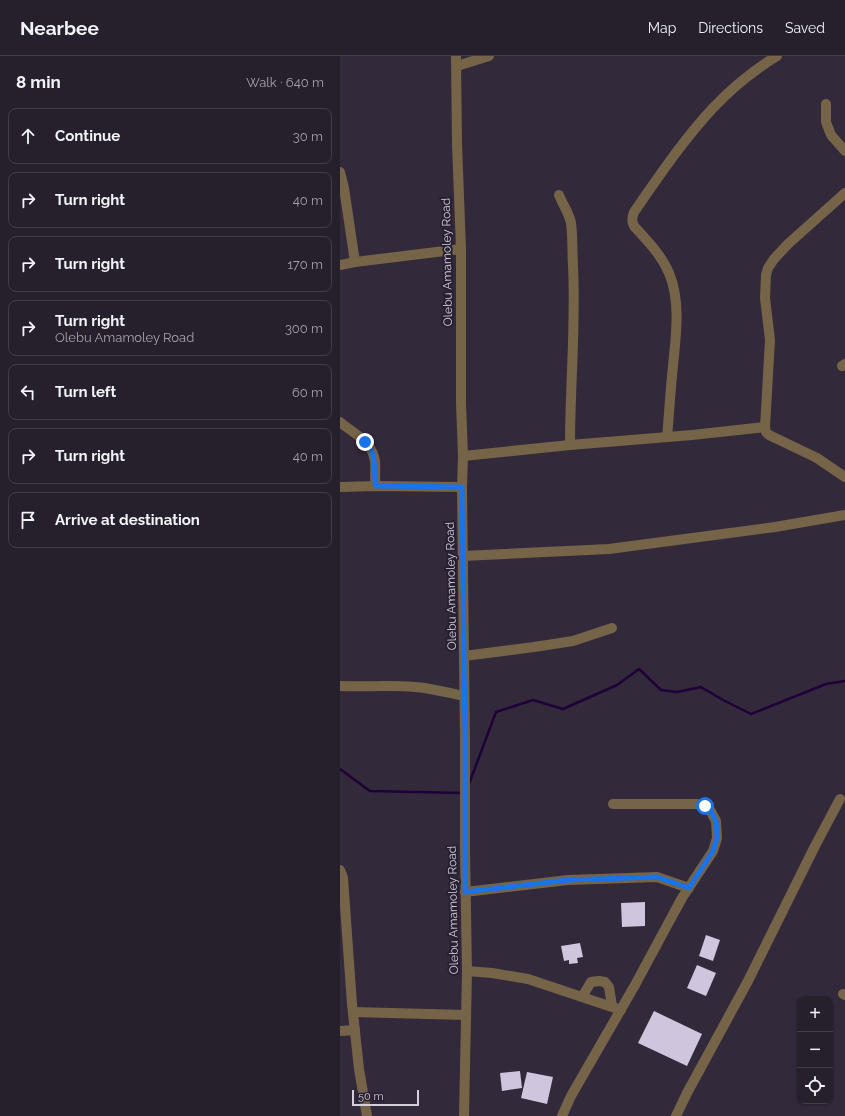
<!DOCTYPE html>
<meta charset="utf-8">
<style>
body{margin:0;font-family:Raleway,sans-serif;background:#2e2734;color:#f1f3f6}
.controls{position:absolute;right:12px;bottom:12px;display:grid;overflow:hidden;border-radius:8px;box-shadow:0 1px 3px #0004}
.controls button{width:36px;height:36px;display:grid;place-items:center;padding:0;border:0;border-bottom:1px solid #423d48;background:#261f2c;color:#f1f3f6;font:20px sans-serif}
.scale{position:absolute;left:12px;bottom:10px;width:67px;box-sizing:border-box;padding-left:4px;border:2px solid #d4cfdb;border-top:0;font-size:11px;line-height:14px;white-space:nowrap;color:#d4cfdb;-webkit-text-stroke:3px #281f31;paint-order:stroke}
.stop{position:absolute;width:12px;height:12px;margin:-9px;border:3px solid #1a73e8;border-radius:50%;background:#fff}
.stop.end{background:#1a73e8;border-color:#fff;box-shadow:0 1px 4px #0008}
.list{margin:0;padding:0;list-style:none}
h2{display:flex;justify-content:space-between;align-items:center;height:52px;margin:0;padding:0 16px;font-size:17px}
h2 small{font-size:13px;font-weight:400;color:#a4a2a9}
.list li{display:grid;grid-template-columns:26px 1fr auto;gap:12px;align-items:center;box-sizing:border-box;height:56px;margin:0 8px 8px;padding:0 8px;border:1px solid #423d48;border-radius:8px}
.list b{display:block;font-size:15px;white-space:nowrap}
.list p{margin:0;font-size:13px;white-space:nowrap;color:#a4a2a9}
.list em{font-size:13px;font-style:normal;color:#a4a2a9}
.icon{flex:none;width:22px;height:22px;fill:none;stroke:currentColor;stroke-width:2;stroke-linecap:round;stroke-linejoin:round}
.map{position:relative;flex:none;width:505px;height:1060px;overflow:hidden}
header{display:flex;align-items:center;gap:24px;box-sizing:border-box;height:56px;padding:0 20px;background:#261f2c;border-bottom:1px solid #423d48}
header strong{font-size:19px}
nav{display:flex;gap:22px;margin-inline-start:auto;font-size:14px}
main{display:flex}
aside{flex:1;background:#261f2c}
.map>svg:first-child{display:block}
</style>
<header>
<strong>Nearbee</strong>
<nav><a>Map</a><a>Directions</a><a>Saved</a></nav>
</header>
<main>
<aside>
<h2>8 min<small>Walk · 640 m</small></h2>
<ul class="list">
<li><svg class="icon" aria-label="ahead" viewBox="0 0 24 24"><path d="M12 20V5M6 11l6-6 6 6"/></svg><div><b>Continue</b></div><em>30 m</em></li>
<li><svg class="icon" aria-label="right" viewBox="0 0 24 24"><path d="M7 20v-9h11M14 6l5 5-5 5"/></svg><div><b>Turn right</b></div><em>40 m</em></li>
<li><svg class="icon" aria-label="right" viewBox="0 0 24 24"><path d="M7 20v-9h11M14 6l5 5-5 5"/></svg><div><b>Turn right</b></div><em>170 m</em></li>
<li><svg class="icon" aria-label="right" viewBox="0 0 24 24"><path d="M7 20v-9h11M14 6l5 5-5 5"/></svg><div><b>Turn right</b><p>Olebu Amamoley Road</p></div><em>300 m</em></li>
<li><svg class="icon" aria-label="left" viewBox="0 0 24 24"><path d="M17 20v-9H6M10 6l-5 5 5 5"/></svg><div><b>Turn left</b></div><em>60 m</em></li>
<li><svg class="icon" aria-label="right" viewBox="0 0 24 24"><path d="M7 20v-9h11M14 6l5 5-5 5"/></svg><div><b>Turn right</b></div><em>40 m</em></li>
<li><svg class="icon" aria-label="arrive" viewBox="0 0 24 24"><path d="M6 21V4h12l-3 4 3 4H6"/></svg><div><b>Arrive at destination</b></div></li>
</ul>
</aside>
<div class="map">
<svg width="505" height="1060" viewBox="0 0 505 1060">
<rect width="100%" height="100%" fill="#32293b"/>
<g fill="none" stroke-linecap="round" stroke-linejoin="round">
<g stroke="#200038" stroke-width="2.5">
<path d="M0,713l30,22 93,2"/>
<path d="M129,728l27,-72 37,-12 30,9 54,-24 22,-16 22,21 16,2 24,-5 22,13 28,14 75,-30 19,-3"/>
</g>
</g>
<g fill="#cfc5dc">
<path d="M305,846v24l-23,1 -1,-24z"/>
<path d="M366,879l14,5 -7,21 -14,-5z"/>
<path d="M240,887l3,14 -6,1 1,5 -9,1v-4l-5,1 -3,-15z"/>
<path d="M357,909l19,8 -10,23 -19,-8z"/>
<path d="M314,955l48,23 -15,32 -49,-23z"/>
<path d="M180,1015l2,17 -20,3 -2,-18z"/>
<path d="M187,1016l26,5 -6,27 -26,-6z"/>
</g>
<g fill="none" stroke-linecap="round" stroke-linejoin="round">
<g stroke="#756448" stroke-width="10">
<path d="M116,0l1,88 4,105v154l2,53 -1,31 3,252v110l2,122 -3,145"/>
<path d="M117,10l32,-10"/>
<path d="M486,48v18l5,13 14,16"/>
<path d="M0,116l4,16 11,74"/>
<path d="M505,137l-57,51 -14,15 -6,9 -2,7 -1,23 5,42 -5,87 1,5 3,3 48,23 28,19"/>
<path d="M219,139c4,10 10,18 12,28 2,14 1,29 2,43 3,60 -3,119 -3,179"/>
<path d="M0,209l15,-3 106,-13"/>
<path d="M502,310l3,-2"/>
<path d="M0,366c14,12 32,19 35,39 1,8 -1,16 1,25"/>
<path d="M327,381c2,-21 3,-41 5,-61 3,-34 10,-72 -3,-103 -8,-19 -22,-32 -35,-47 -3,-5 -2,-9 0,-14 25,-36 50,-73 79,-104 19,-20 41,-38 64,-52"/>
<path d="M123,400l107,-11 122,-10 73,-8"/>
<path d="M0,431l36,-1 86,1"/>
<path d="M123,500l146,-7 166,-22 70,-12"/>
<path d="M124,600l70,-9 39,-6 39,-13"/>
<path d="M0,630c25,1 50,-1 75,1 16,1 33,6 49,9"/>
<path d="M0,814l3,8 9,126 7,65 8,47"/>
<path d="M125,836l103,-12 89,-3 32,11"/>
<path d="M127,915l25,2 36,6 93,31"/>
<path d="M503,938l2,1"/>
<path d="M242,941l9,-15 8,-1 6,1 4,5 3,19"/>
<path d="M13,956l113,3"/>
<path d="M0,975l15,-1"/>
<path d="M222,1060l9,-20 64,-111 35,-65 12,-22 31,-47 4,-13 -1,-17 -6,-11 -5,-4 -8,-2h-84"/>
<path d="M336,1060l11,-23 61,-112 67,-135 25,-47"/>
</g>
</g>
<g fill="none" stroke-linecap="round" stroke-linejoin="round">
<path stroke="#1a73e8" stroke-width="5" d="M25,386c14,14 7,27 11,44l86,1 3,252v153l103,-12 89,-3 32,11 24,-37 4,-13 -1,-17 -6,-11 -5,-4"/>
</g>
<g text-anchor="middle" stroke-width="4" stroke-linejoin="round" paint-order="stroke">
<g font-size="12" fill="#d4cfdb" stroke="#281f31">
<text transform="translate(107 206) rotate(-91)" y="4">Olebu Amamoley Road</text>
<text transform="translate(111 530) rotate(-91)" y="4">Olebu Amamoley Road</text>
<text transform="translate(113 854) rotate(-91)" y="4">Olebu Amamoley Road</text>
</g>
</g>
</svg>
<div class="controls">
<button>+</button>
<button>−</button>
<button><svg class="icon" aria-label="locate" viewBox="0 0 24 24"><circle cx="12" cy="12" r="6"/><path d="M12 2v4M12 18v4M2 12h4M18 12h4"/></svg></button>
</div>
<div class="scale">50 m</div>
<div class="stop" style="left:365px;top:750px"></div>
<div class="stop end" style="left:25px;top:386px"></div>
</div>
</main>
